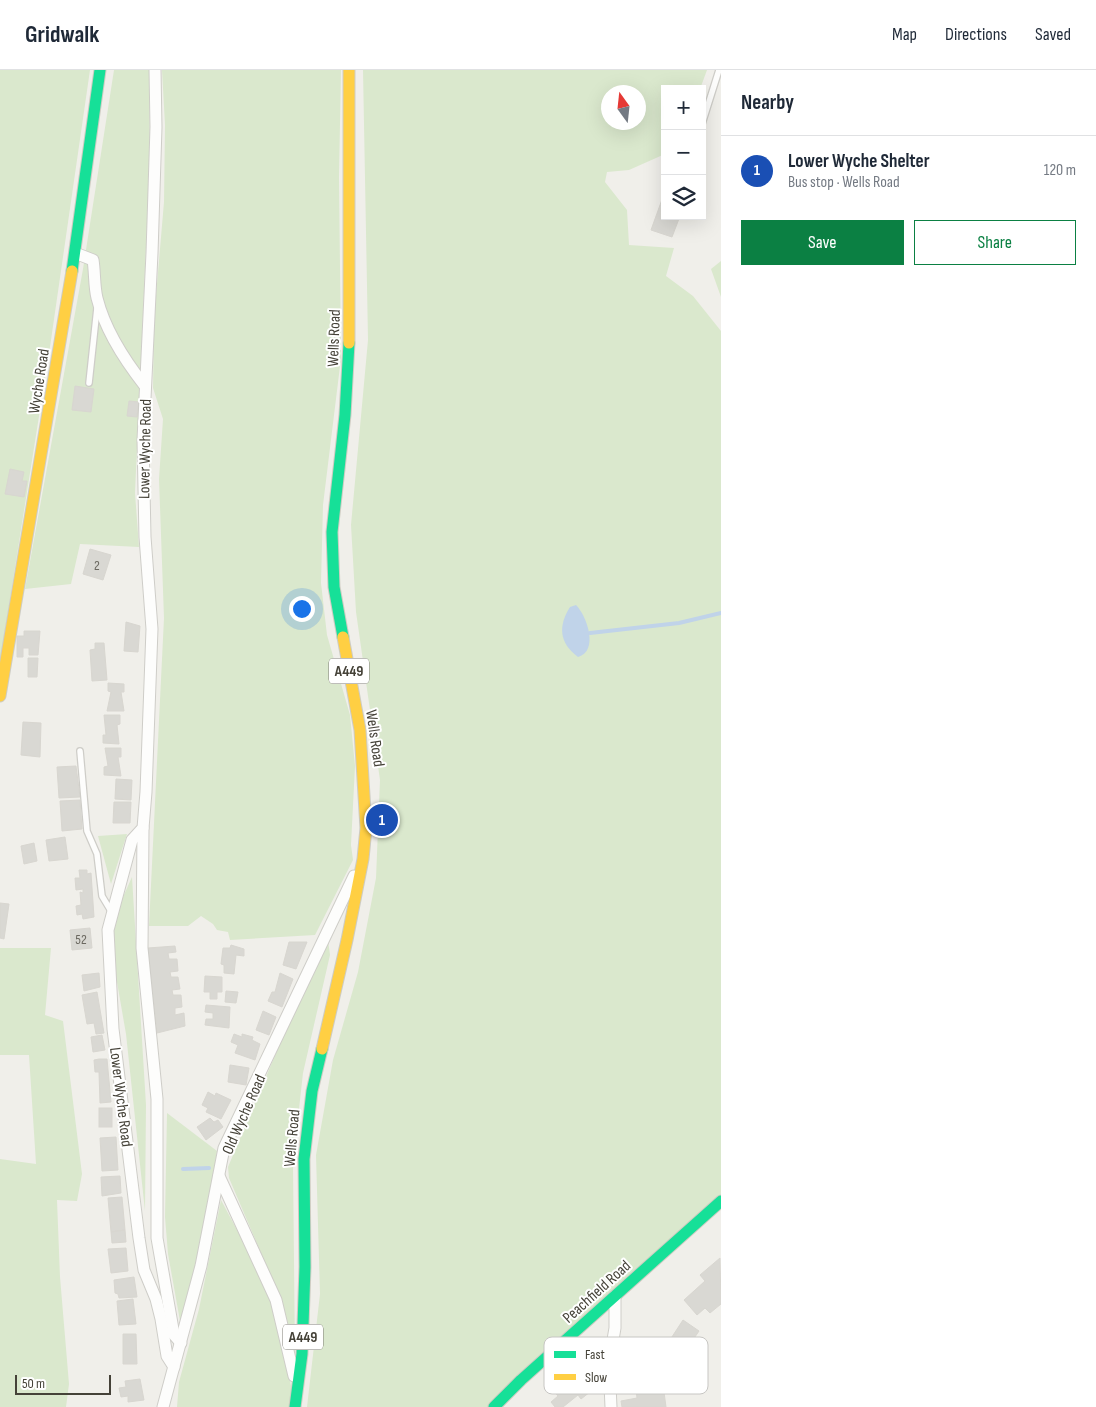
<!DOCTYPE html>
<meta charset="utf-8">
<style>
body{margin:0;font-family:"Sofia Sans Condensed",sans-serif;background:#f6f6f7;color:#1f2937}
.controls{position:absolute;right:15px;top:15px;display:grid;overflow:hidden;border-radius:0px;box-shadow:0 5px 20px #0002}
.controls button{width:45px;height:45px;display:grid;place-items:center;padding:0;border:0;border-bottom:1px solid #e0e1e3;background:#fff;color:#1f2937;font:25px sans-serif}
.compass{position:absolute;left:601px;top:15px;width:45px;height:45px;border-radius:50%;background:#fff;box-shadow:0 5px 20px #0002;rotate:345deg}
.scale{position:absolute;left:15px;bottom:12px;width:96px;box-sizing:border-box;padding-left:5px;border:2px solid #454238;border-top:0;font-size:14px;line-height:18px;white-space:nowrap;color:#454238;-webkit-text-stroke:4px #fff;paint-order:stroke}
.you{position:absolute;left:301px;top:538px;width:18px;height:18px;margin:-12px;border:4px solid #fff;border-radius:50%;background:#1a73e8;box-shadow:0 0 0 8px #1a73e833}
.badge{display:grid;place-items:center;width:32px;height:32px;border-radius:50%;background:#0b8043;color:#fff;font-size:16px;font-weight:700}
.pin{position:absolute;translate:-50% -50%;border:2px solid #fff;box-shadow:0 1px 5px #0006}
.list{margin:0;padding:0;list-style:none}
h2{display:flex;justify-content:space-between;align-items:center;height:65px;margin:0;padding:0 20px;font-size:21px}
h2 small{font-size:16px;font-weight:400;color:#747a83}
.list li{display:grid;grid-template-columns:32px 1fr auto;gap:15px;align-items:center;box-sizing:border-box;height:70px;padding:0 20px;border-top:1px solid #e0e1e3}
.list b{display:block;font-size:19px;white-space:nowrap}
.list p{margin:0;font-size:16px;white-space:nowrap;color:#747a83}
.list em{font-size:16px;font-style:normal;color:#747a83}
.actions{display:flex;gap:10px;padding:15px 20px}
.actions a{flex:1;padding:11px 0;border:1px solid #0b8043;border-radius:0px;text-align:center;font-size:18px;color:#0b8043}
.actions .main{background:#0b8043;color:#fff}
.icon{flex:none;width:28px;height:28px;fill:none;stroke:currentColor;stroke-width:2;stroke-linecap:round;stroke-linejoin:round}
.map{position:relative;flex:none;width:721px;height:1337px;overflow:hidden}
header{display:flex;align-items:center;gap:30px;box-sizing:border-box;height:70px;padding:0 25px;background:#fff;border-bottom:1px solid #e0e1e3}
header strong{font-size:24px}
nav{display:flex;gap:28px;margin-inline-start:auto;font-size:18px}
main{display:flex}
aside{flex:1;background:#fff}
.map>svg:first-child{display:block}
</style>
<header>
<strong>Gridwalk</strong>
<nav><a>Map</a><a>Directions</a><a>Saved</a></nav>
</header>
<main>
<div class="map">
<svg width="721" height="1337" viewBox="0 0 721 1337">
<rect width="100%" height="100%" fill="#f0efea"/>
<g fill="#dae8cd" fill-rule="evenodd">
<path d="M0,0h90l-40,277 -50,315z"/>
<path d="M114,0h35l1,88 -15,335 4,54 -59,-3 -9,40 -46,5 58,-320z"/>
<path d="M162,0h179l-2,107 2,181 -18,147 -2,78 6,52 23,80 5,51 -4,79 2,15 -38,75 -85,5 -2,-8 -11,-2 -4,-6 -12,-8 -13,10h-39l15,-308 -5,-139 4,-60 -10,-31 1,-69 10,-117 1,-77z"/>
<path d="M363,0h344l-7,19h-35v65l-36,16 -22,2 -2,10 22,28 2,35 45,3 -8,28 27,20 28,35v870l-227,206h-187l13,-113 -4,-139 17,-95 25,-88 18,-94 4,-98 -24,-168 -5,-87 17,-185zM608,22h30v30h-30z"/>
<path d="M721,191v36l-10,-28z"/>
<path d="M127,764l-16,50 -13,-48z"/>
<path d="M132,807l14,228 -1,106 -19,-177 -18,-104z"/>
<path d="M327,862l3,23 -27,118 -10,90 2,196 -13,-57 -53,-124 -1,-11z"/>
<path d="M0,878h51l-6,67 18,6 19,153 -5,27 -20,-1 3,77 9,107 -3,23h-66v-248l36,5 -7,-109h-29z"/>
<path d="M167,1043l50,38 -9,60 -23,109 -5,1 -12,-67 -3,-37z"/>
<path d="M221,1130l31,58 20,44 20,88 -2,17h-113l2,-25 20,-73z"/>
</g>
<path fill="#c0d3e9" d="M576,535c11,11 23,46 2,52 -19,-14 -20,-31 -8,-50z"/>
<g fill="none" stroke-linecap="round" stroke-linejoin="round">
<g stroke="#c0d3e9" stroke-width="4">
<path d="M590,563l89,-10 42,-10"/>
<path d="M183,1099l26,-1"/>
</g>
</g>
<g fill="#d9d8d3" stroke="#d8d6d0">
<path d="M664,124l1,22h15l-8,21 -21,-7z"/>
<path d="M75,316l19,3 -3,23 -19,-2z"/>
<path d="M129,331l10,1 -2,15 -10,-1z"/>
<path d="M10,399l14,3 -2,9h5l-3,16 -19,-3z"/>
<path d="M90,479l21,6 -8,25 -20,-6z"/>
<path d="M126,552l14,4 -2,26 -14,-1z"/>
<path d="M24,561h16l-2,24h-9v-7h-6v9h-6v-21h7z"/>
<path d="M95,573h9l3,37 -15,1 -2,-31 5,-1z"/>
<path d="M28,588h10l-1,19h-9z"/>
<path d="M108,613l16,1v8h-3l3,19h-17l4,-19 -3,-1z"/>
<path d="M104,645h16v9l-3,1 2,19 -16,-1v-8h3z"/>
<path d="M23,652l18,1 -1,34 -19,-2z"/>
<path d="M105,678h16v9h-3l3,19 -17,-1v-8l4,-1z"/>
<path d="M76,696l4,31 -21,1 -2,-31z"/>
<path d="M116,709l16,1 -1,20 -16,-1z"/>
<path d="M80,730l2,29 -20,2 -2,-30z"/>
<path d="M114,732h17l-1,21h-17z"/>
<path d="M65,767l3,22 -19,2 -3,-21z"/>
<path d="M34,773l3,18 -13,3 -3,-18z"/>
<path d="M79,800h8v4l4,-1 3,44 -11,2 -1,-5 -5,1 -1,-9 5,-1 -1,-13 3,1v-4l-7,1 -1,-12h5z"/>
<path d="M0,833l9,1 -5,35 -4,-1z"/>
<path d="M90,858l2,20 -20,2 -2,-20z"/>
<path d="M289,872h18l-11,27 -13,-4z"/>
<path d="M231,875l13,4v7l-8,-1 -2,19 -10,-1v-8l-3,-1 2,-16h7z"/>
<path d="M175,876l1,6 -8,1 1,6h8l1,12 -8,1 1,5h7l2,12 -8,1 1,5h8l1,12 -7,1v7l9,-2 1,13 -28,7 -9,-85z"/>
<path d="M99,903l1,14 -16,4 -2,-16z"/>
<path d="M280,903l13,6 -11,28 -14,-6 4,-9h3z"/>
<path d="M205,906l17,1v15h-5v7h-7v-7h-6z"/>
<path d="M226,921l12,1 -2,11 -11,-1z"/>
<path d="M97,922l7,41 -8,1 -2,-11 -7,1 -5,-29z"/>
<path d="M206,935l24,2 -1,21 -24,-3 1,-6h7v-6l-8,-1z"/>
<path d="M263,941l13,6 -7,18 -13,-5z"/>
<path d="M234,964l8,3v-3l11,3 -1,3 8,4 -5,16 -20,-7 3,-8 -7,-3z"/>
<path d="M102,965l3,15 -12,2 -2,-15z"/>
<path d="M99,989h8l4,43 -11,1 -1,-31h-4l-1,-12z"/>
<path d="M230,995l19,3 -3,17 -18,-3z"/>
<path d="M208,1022l7,4 1,-3 15,7 -10,19 -15,-7 2,-4 -6,-3z"/>
<rect x="99" y="1038" width="13" height="19"/>
<path d="M210,1048l4,4 4,-2 5,7 -17,13 -9,-13z"/>
<path d="M116,1067l2,33 -16,1 -2,-33z"/>
<path d="M120,1106l1,17 -19,3 -1,-19z"/>
<path d="M122,1127l3,33 -14,2 -3,-34z"/>
<path d="M125,1160l1,12 -14,1 -1,-11z"/>
<path d="M126,1178l2,23 -17,2 -3,-24z"/>
<path d="M720,1188l1,46 -11,9 -5,-5 -8,7 -13,-15 21,-19 -5,-6z"/>
<path d="M134,1207l3,20 -18,1 -1,-4 -3,-1 -1,-13z"/>
<path d="M133,1229l3,25 -17,1 -2,-24z"/>
<path d="M683,1250l16,11 -15,22 -16,-10z"/>
<path d="M123,1264h13l1,30h-14z"/>
<path d="M565,1292l25,30 -9,7 -3,-4 -15,12h-8l-4,-5 7,-6 -6,-7 10,-8 -8,-11z"/>
<path d="M662,1307l4,30h-44l-1,-6 16,-3 -2,-17z"/>
<path d="M140,1309l4,21 -16,2v-6l-7,1 -2,-9 7,-1 -1,-6z"/>
</g>
<g fill="none" stroke-linecap="round" stroke-linejoin="round">
<g stroke="#cecdc8" stroke-width="8">
<g id="lane">
<path d="M702,54l17,-54"/>
<path d="M89,313l8,-75"/>
<path d="M80,681l7,80 10,23 5,42 9,15"/>
</g>
</g>
<g stroke="#cecdc8" stroke-width="13">
<g id="street">
<path d="M155,0l1,57 -4,126 -9,187 2,97 7,92 -6,163 -3,36 -11,12 -24,90 5,99 26,209 5,32 12,29 5,20 6,37 7,11"/>
<path d="M75,183l18,7c2,12 1,26 4,38 8,32 29,64 48,88"/>
<path d="M143,758l-1,120 15,151v139l17,97 7,8"/>
<path d="M219,1106l57,124 18,76"/>
<path d="M163,1337l38,-141 23,-118 130,-272"/>
<path d="M611,1337l-2,-44 6,-35v-32"/>
</g>
</g>
<g stroke="#ceccc2" stroke-width="13">
<g id="fast">
<path d="M72,201l28,-201"/>
<path d="M343,567l-9,-50 -2,-55 13,-117 4,-72"/>
<path d="M295,1337l7,-53 3,-87 -1,-108 8,-68 10,-42"/>
<path d="M494,1337l27,-27 200,-179"/>
</g>
</g>
<g stroke="#ceccc2" stroke-width="13">
<g id="slow">
<path d="M349,0v273"/>
<path d="M0,626l72,-425"/>
<path d="M322,979l25,-109 16,-81 3,-31 -6,-98 -17,-93"/>
</g>
</g>
<use href="#lane" stroke="#fdfdfc" stroke-width="5.5"/>
<use href="#street" stroke="#fdfdfc" stroke-width="11"/>
<use href="#fast" stroke="#16e098" stroke-width="11"/>
<use href="#slow" stroke="#ffcf43" stroke-width="11"/>
</g>
<g text-anchor="middle" stroke-width="4" stroke-linejoin="round" paint-order="stroke">
<g font-size="14" fill="#6b6860">
<text x="97" y="500">2</text>
<text x="81" y="874">52</text>
</g>
<g fill="#fff" stroke="#7d7b74" stroke-width="1">
<rect x="329" y="588.5" width="40" height="25" rx="4"/>
<rect x="283" y="1254.5" width="40" height="25" rx="4"/>
</g>
<g font-size="15" font-weight="bold" fill="#454238">
<text x="349" y="606">A449</text>
<text x="303" y="1272">A449</text>
</g>
<g font-size="16" fill="#454238" stroke="#fff">
<text transform="translate(333 268) rotate(-88)" y="6">Wells Road</text>
<text transform="translate(38 311) rotate(-81)" y="6">Wyche Road</text>
<text transform="translate(144 379) rotate(-89)" y="6">Lower Wyche Road</text>
<text transform="translate(376 668) rotate(82)" y="6">Wells Road</text>
<text transform="translate(122 1027) rotate(83)" y="6">Lower Wyche Road</text>
<text transform="translate(243 1044) rotate(-66)" y="6">Old Wyche Road</text>
<text transform="translate(291 1068) rotate(-85)" y="6">Wells Road</text>
<text transform="translate(596 1221) rotate(-42)" y="6">Peachfield Road</text>
</g>
</g>
<rect x="544" y="1267" width="164" height="57" rx="8" fill="#fff" stroke="#c7c6c3" stroke-width="1"/>
<rect x="554" y="1281" width="22" height="7" fill="#16e098"/>
<rect x="554" y="1304" width="22" height="6" fill="#ffcf43"/>
<g font-size="14" fill="#454238">
<text x="585" y="1289">Fast</text>
<text x="585" y="1312">Slow</text>
</g>
</svg>
<div class="controls">
<button>+</button>
<button>−</button>
<button><svg class="icon" aria-label="layers" viewBox="0 0 24 24"><path d="M12 4l9 5-9 5-9-5zM3 14l9 5 9-5"/></svg></button>
</div>
<svg class="compass" viewBox="-18 -18 36 36"><path d="M0-13l5 13h-10z" fill="#e53935"/><path d="M0 13l5-13h-10z" fill="#747a83"/></svg>
<div class="scale">50 m</div>
<div class="you"></div>
<div class="pin badge" style="left:382px;top:750px;background:#1a4fb4">1</div>
</div>
<aside>
<h2>Nearby<small></small></h2>
<ul class="list">
<li><span class="badge" style="background:#1a4fb4">1</span><div><b>Lower Wyche Shelter</b><p>Bus stop · Wells Road</p></div><em>120 m</em></li>
</ul>
<div class="actions"><a class="main">Save</a><a>Share</a></div>
</aside>
</main>
